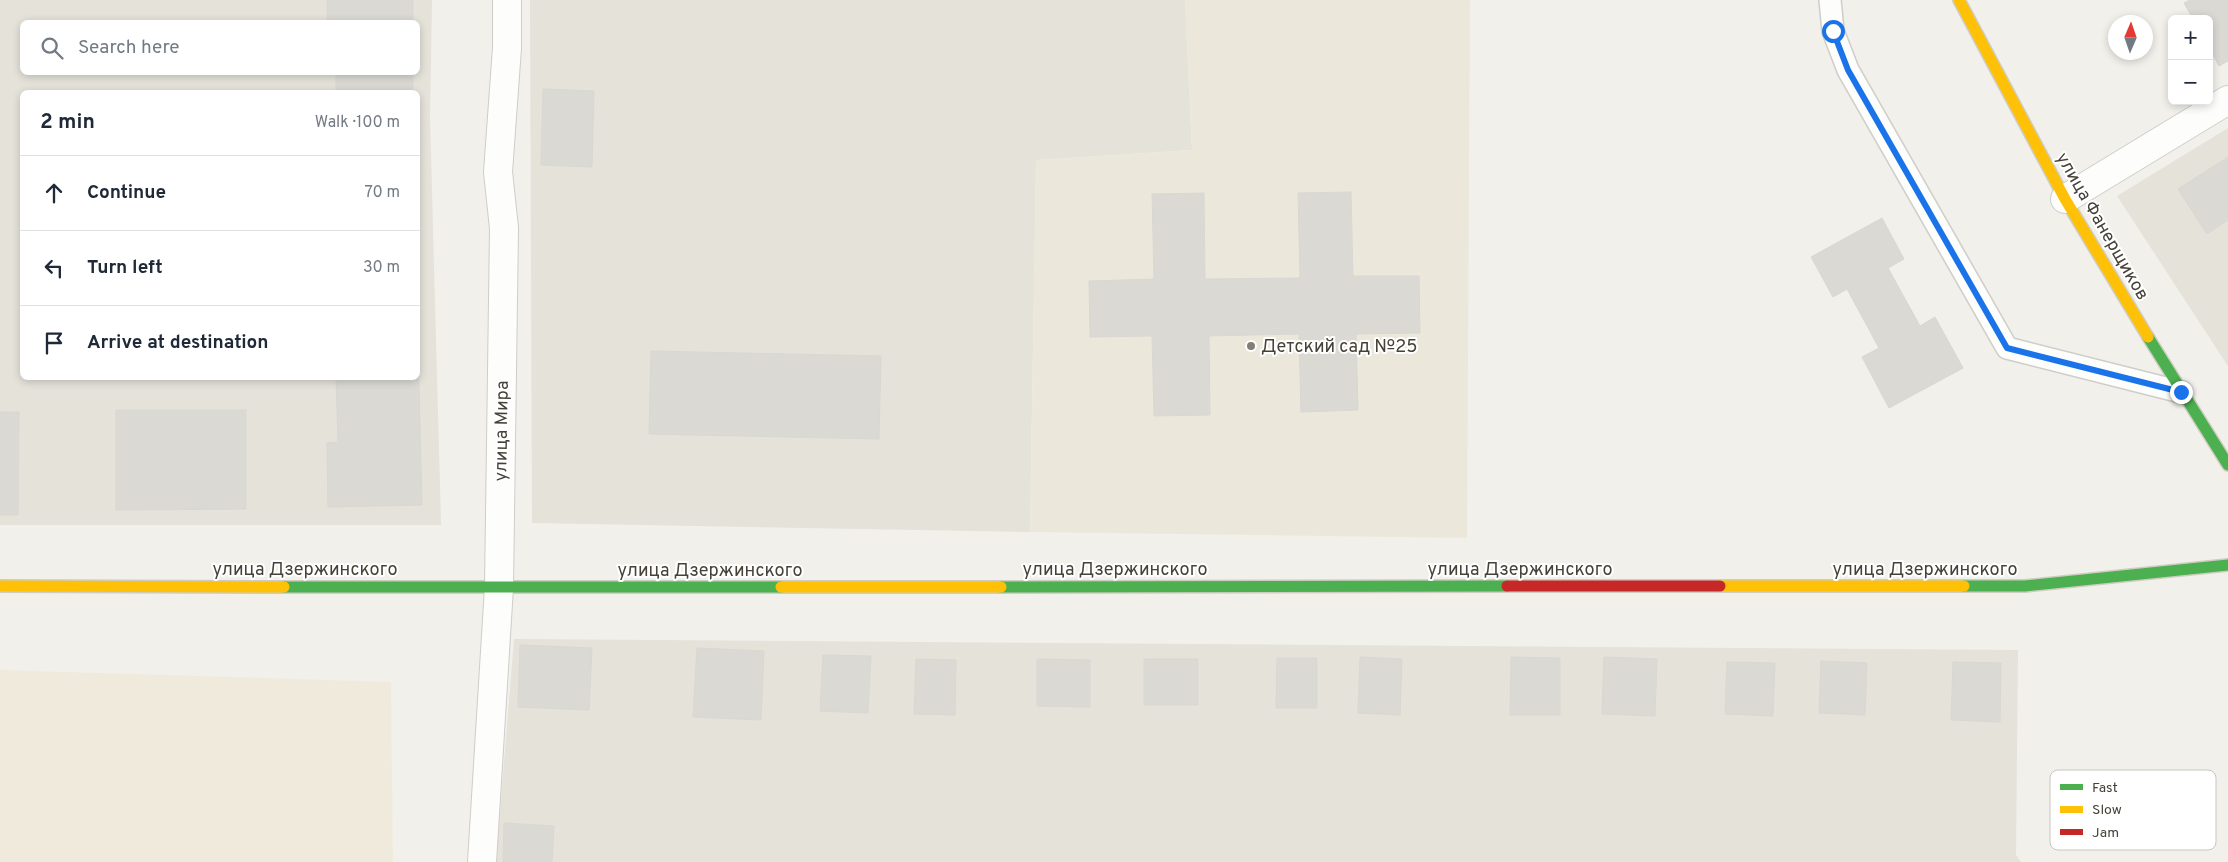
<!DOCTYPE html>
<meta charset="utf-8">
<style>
body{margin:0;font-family:Overpass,sans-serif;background:#f6f6f7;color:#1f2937}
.controls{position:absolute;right:15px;top:15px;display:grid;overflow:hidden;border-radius:8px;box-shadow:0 2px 8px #0003}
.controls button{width:45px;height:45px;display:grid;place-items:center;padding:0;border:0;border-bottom:1px solid #e0e1e3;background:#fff;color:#1f2937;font:25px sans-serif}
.compass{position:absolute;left:2108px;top:15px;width:45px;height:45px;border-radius:50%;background:#fff;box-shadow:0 2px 8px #0003;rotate:2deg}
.stop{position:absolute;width:15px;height:15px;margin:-11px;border:4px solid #1a73e8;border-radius:50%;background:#fff}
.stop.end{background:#1a73e8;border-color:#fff;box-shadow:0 1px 5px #0008}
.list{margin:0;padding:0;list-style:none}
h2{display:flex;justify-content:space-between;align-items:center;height:65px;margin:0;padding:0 20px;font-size:21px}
h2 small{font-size:16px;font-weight:400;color:#747a83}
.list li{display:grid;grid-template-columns:32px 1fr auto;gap:15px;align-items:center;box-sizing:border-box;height:75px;padding:0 20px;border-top:1px solid #e0e1e3}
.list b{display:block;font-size:19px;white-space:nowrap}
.list em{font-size:16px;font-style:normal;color:#747a83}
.icon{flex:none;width:28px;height:28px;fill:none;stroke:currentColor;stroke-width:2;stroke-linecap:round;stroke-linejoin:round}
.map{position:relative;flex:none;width:2228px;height:862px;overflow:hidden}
.search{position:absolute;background:#fff;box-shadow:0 2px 8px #0003;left:20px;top:20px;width:400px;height:55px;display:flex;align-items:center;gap:12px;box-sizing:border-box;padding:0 18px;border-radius:8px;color:#747a83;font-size:19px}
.panel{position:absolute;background:#fff;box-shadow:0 2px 8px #0003;left:20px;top:90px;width:400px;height:290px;border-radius:8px}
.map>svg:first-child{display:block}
</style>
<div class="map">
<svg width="2228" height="862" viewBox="0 0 2228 862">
<rect width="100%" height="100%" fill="#f1f0eb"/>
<g fill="#e4e2d9" fill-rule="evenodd">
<path d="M0,0h432l-2,118 11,407h-441zM22,22h396v50h-396zM22,92h396v286h-396z"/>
<path d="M530,0h655l7,150 -156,10 -6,372 -498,-9z"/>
<path d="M2228,128v238l-111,-170z"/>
<path d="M514,639l1504,11 -2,205 5,7h-1525z"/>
</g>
<path fill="#efeadc" d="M0,670l391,12 2,180h-393z"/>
<path fill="#ebe8db" d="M1185,0h285l-3,538 -437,-6 6,-372 156,-10z"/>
<g fill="#dad9d4" stroke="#d9d7d1">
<rect x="327" y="0" width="86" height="22"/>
<path d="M2190,0h38v61l-9,5 -10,-18v-29h-16l-9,-16z"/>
<rect x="336" y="72" width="77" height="20"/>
<path d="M543,89l51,2 -2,76 -51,-2z"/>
<path d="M2228,157v63l-21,14 -29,-45z"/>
<path d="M1351,192l2,84h66l1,57 -64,1 2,76 -57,2 -2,-78 -90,2 1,79 -56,1 -2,-80 -62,1 -1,-56 65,-2 -2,-85 52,-1 1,86 95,-1 -2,-85z"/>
<path d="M1882,218l22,41 -16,9 32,58 15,-9 28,51 -74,40 -27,-51 17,-9 -32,-59 -14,8 -22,-40z"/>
<path d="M418,349l4,156 -94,2 -1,-64 11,-1 -2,-64h82z"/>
<path d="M651,351l230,5 -2,83 -230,-5z"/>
<path d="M116,410h130v99l-130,1z"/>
<path d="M0,412h19l-1,103h-18z"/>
<path d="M520,645l72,3 -3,62 -71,-3z"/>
<path d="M697,648l67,3 -3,69 -68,-3z"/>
<path d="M823,655l48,1 -3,57 -48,-2z"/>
<path d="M1360,657l42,2 -2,56 -42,-2z"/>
<path d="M1511,657l49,1v57h-50z"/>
<path d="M1604,657l53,2 -2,57 -53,-2z"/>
<path d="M1277,658h40v50h-41z"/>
<path d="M916,659l40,1 -1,55 -41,-1z"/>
<path d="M1037,659l53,1v47l-53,-1z"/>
<rect x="1144" y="659" width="54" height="46"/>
<path d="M1821,661l46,2 -2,52 -46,-2z"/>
<path d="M1727,662l48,1 -2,53 -48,-2z"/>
<path d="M1953,662l48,1 -1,59 -49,-2z"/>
<path d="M504,823l50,3 -2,36h-49z"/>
</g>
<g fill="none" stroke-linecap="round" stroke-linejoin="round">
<g stroke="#cecdc9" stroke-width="24">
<path id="lane" d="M1830,0l3,31 15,39 159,278 174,44"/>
</g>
<g stroke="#cecdc9" stroke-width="30">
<g id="street">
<path d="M2065,199l163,-99"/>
<path d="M482,862l17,-275 5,-359 -6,-56 9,-124v-48"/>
</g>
</g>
<g stroke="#cfcdc2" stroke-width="14">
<g id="fast">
<path d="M2148,337l80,128"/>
<path d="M1964,586h61l203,-21"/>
<path d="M284,587h497"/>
<path d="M1001,587l506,-1"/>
</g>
</g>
<g stroke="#cfcdc2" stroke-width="14">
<g id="slow">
<path d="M1959,0l106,199 83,138"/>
<path d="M0,586l284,1"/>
<path d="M1720,586h244"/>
<path d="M781,587h220"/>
</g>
</g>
<g stroke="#cfcdc2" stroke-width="14">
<path id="jam" d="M1507,586h213"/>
</g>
<use href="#lane" stroke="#fdfdfc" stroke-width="21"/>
<use href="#street" stroke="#fdfdfc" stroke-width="28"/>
<use href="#fast" stroke="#4caf50" stroke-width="11"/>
<use href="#slow" stroke="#ffc107" stroke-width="11"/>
<use href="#jam" stroke="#c62828" stroke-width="11"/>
</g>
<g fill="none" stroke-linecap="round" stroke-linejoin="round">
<path stroke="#1a73e8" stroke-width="6" d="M1833,31l15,39 159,278 174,44"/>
</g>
<circle fill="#827f77" stroke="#fff" stroke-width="2" cx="1251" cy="346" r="5"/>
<g text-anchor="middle" stroke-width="4" stroke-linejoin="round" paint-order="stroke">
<g font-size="18" fill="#464238" stroke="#fff">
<text transform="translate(2103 226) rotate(60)" y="6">улица Фанерщиков</text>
<text transform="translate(501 431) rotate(-89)" y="6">улица Мира</text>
<text x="305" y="575">улица Дзержинского</text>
<text x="1115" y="575">улица Дзержинского</text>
<text x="1520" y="575">улица Дзержинского</text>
<text x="1925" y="575">улица Дзержинского</text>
<text x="710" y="576">улица Дзержинского</text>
</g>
<g font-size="18" fill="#464238" stroke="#fff" text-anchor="start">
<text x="1261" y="352">Детский сад №25</text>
</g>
</g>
<rect x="2050" y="770" width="166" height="80" rx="8" fill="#fff" stroke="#c8c6c3" stroke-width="1"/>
<rect x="2060" y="784" width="23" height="6" fill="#4caf50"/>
<rect x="2060" y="806" width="23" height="7" fill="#ffc107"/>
<rect x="2060" y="829" width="23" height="6" fill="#c62828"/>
<g font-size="14" fill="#464238">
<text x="2092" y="792">Fast</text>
<text x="2092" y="814">Slow</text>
<text x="2092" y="837">Jam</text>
</g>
</svg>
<div class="controls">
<button>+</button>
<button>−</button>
</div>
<svg class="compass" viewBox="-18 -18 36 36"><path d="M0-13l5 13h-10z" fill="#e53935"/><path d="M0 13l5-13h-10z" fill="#747a83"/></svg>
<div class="stop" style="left:1833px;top:31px"></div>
<div class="stop end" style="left:2181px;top:392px"></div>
<div class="search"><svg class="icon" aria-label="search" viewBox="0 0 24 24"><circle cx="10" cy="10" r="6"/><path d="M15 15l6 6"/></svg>Search here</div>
<section class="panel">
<h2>2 min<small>Walk · 100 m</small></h2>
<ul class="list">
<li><svg class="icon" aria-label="ahead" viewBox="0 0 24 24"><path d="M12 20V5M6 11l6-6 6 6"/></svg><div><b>Continue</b></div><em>70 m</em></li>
<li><svg class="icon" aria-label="left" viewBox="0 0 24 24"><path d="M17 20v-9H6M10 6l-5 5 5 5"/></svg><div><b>Turn left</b></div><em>30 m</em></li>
<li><svg class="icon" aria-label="arrive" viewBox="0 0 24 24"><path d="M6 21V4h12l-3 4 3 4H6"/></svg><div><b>Arrive at destination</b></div></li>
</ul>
</section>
</div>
